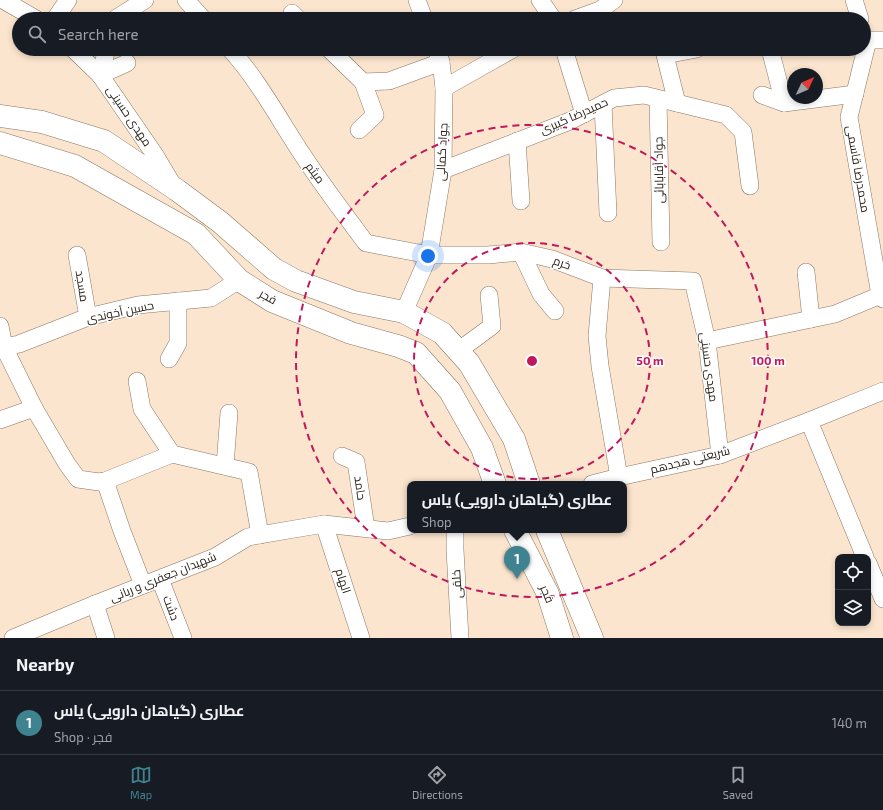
<!DOCTYPE html>
<meta charset="utf-8">
<style>
body{margin:0;font-family:"Exo 2",Cairo,sans-serif;background:#242831;color:#f1f3f6}
.controls{position:absolute;right:12px;bottom:12px;display:grid;overflow:hidden;border-radius:8px;box-shadow:0 2px 6px #0003}
.controls button{width:36px;height:36px;display:grid;place-items:center;padding:0;border:0;border-bottom:1px solid #363941;background:#171b24;color:#f1f3f6;font:20px sans-serif}
.compass{position:absolute;left:787px;top:68px;width:36px;height:36px;border-radius:50%;background:#171b24;box-shadow:0 2px 6px #0003;rotate:46deg}
.you{position:absolute;left:428px;top:256px;width:14px;height:14px;margin:-10px;border:3px solid #fff;border-radius:50%;background:#1a73e8;box-shadow:0 0 0 6px #1a73e833}
.badge{display:grid;place-items:center;width:26px;height:26px;border-radius:50%;background:#3f8391;color:#fff;font-size:13px;font-weight:700}
.pin{position:absolute;translate:-50% -33px;filter:drop-shadow(0 1px 2px #0008)}
.pin::after{content:'';position:absolute;top:21px;width:14px;height:12px;background:inherit;clip-path:polygon(0 0,100% 0,50% 100%)}
.popup{position:absolute;left:407px;top:481px;width:220px;height:52px;box-sizing:border-box;display:grid;place-content:center;border-radius:8px;background:#171b24;filter:drop-shadow(0 1px 3px #0005);font-size:13px;white-space:nowrap;color:#9ea1a6}
.popup b{font-size:15px;color:#f1f3f6}
.popup::after{content:'';position:absolute;left:50%;top:100%;margin-left:-8px;border:8px solid transparent;border-top-color:#171b24}
.list{margin:0;padding:0;list-style:none}
h2{display:flex;justify-content:space-between;align-items:center;height:52px;margin:0;padding:0 16px;font-size:17px}
h2 small{font-size:13px;font-weight:400;color:#9ea1a6}
.list li{display:grid;grid-template-columns:26px 1fr auto;gap:12px;align-items:center;box-sizing:border-box;height:64px;padding:0 16px;border-top:1px solid #363941}
.list b{display:block;font-size:15px;white-space:nowrap}
.list p{margin:0;font-size:13px;white-space:nowrap;color:#9ea1a6}
.list em{font-size:13px;font-style:normal;color:#9ea1a6}
.icon{flex:none;width:22px;height:22px;fill:none;stroke:currentColor;stroke-width:2;stroke-linecap:round;stroke-linejoin:round}
.map{position:relative;flex:none;width:883px;height:638px;overflow:hidden}
.search{position:absolute;background:#171b24;box-shadow:0 2px 6px #0003;left:12px;right:12px;top:12px;height:44px;display:flex;align-items:center;gap:10px;box-sizing:border-box;padding:0 14px;border-radius:22px;color:#9ea1a6;font-size:15px}
.sheet{height:116px;background:#171b24}
nav{display:flex;justify-content:space-around;align-items:center;box-sizing:border-box;height:56px;border-top:1px solid #363941;background:#171b24;font-size:11px;color:#9ea1a6}
nav a{display:grid;justify-items:center;gap:2px}
nav .on{color:#3f8391}
.map>svg:first-child{display:block}
</style>
<div class="map">
<svg width="883" height="638" viewBox="0 0 883 638">
<rect width="100%" height="100%" fill="#fbe5ce"/>
<g fill="none" stroke-linecap="round" stroke-linejoin="round">
<g stroke="#8b7762" stroke-width="18">
<g id="minor">
<path d="M3,0l33,19"/>
<path d="M186,0l17,19"/>
<path d="M417,0l7,19"/>
<path d="M540,0l13,19"/>
<path d="M854,0l6,19"/>
<path d="M292,13l6,6"/>
<path d="M55,19l13,-19"/>
<path d="M115,19l30,-19"/>
<path d="M575,19l25,-9 14,-10"/>
<path d="M868,40l-19,77 31,178 3,4"/>
<path d="M868,40h15"/>
<path d="M73,49l27,26 55,80 19,32"/>
<path d="M230,49c29,32 50,72 74,108 19,29 41,58 62,86l63,12h59l33,-3 31,7 50,19 91,3 14,60 13,114"/>
<path d="M329,49l34,33 26,-1 52,-19"/>
<path d="M564,49l20,65"/>
<path d="M770,49l14,54 71,-9"/>
<path d="M100,75l27,-12"/>
<path d="M100,75l7,-26"/>
<path d="M444,88l69,-39"/>
<path d="M762,95l22,8"/>
<path d="M658,99l3,143"/>
<path d="M677,103l-12,-48 32,-6"/>
<path d="M603,104l5,109"/>
<path d="M359,130l16,-15 -12,-33"/>
<path d="M517,141l4,60"/>
<path d="M443,170l127,-49 44,-23 30,-3 82,20 17,17 7,54"/>
<path d="M521,252l20,42 14,17"/>
<path d="M77,255l11,62"/>
<path d="M806,272l5,47"/>
<path d="M602,278l-5,58 3,30 19,111"/>
<path d="M404,312l25,-57 14,-85 1,-82 -3,-26 -5,-13"/>
<path d="M0,326l4,21 30,61 33,56 11,15 21,3 6,-1 67,-27 77,18 11,63"/>
<path d="M707,341l128,-27 48,-20"/>
<path d="M0,348l19,-4 69,-27 50,-12 73,-7 28,-18"/>
<path d="M458,351l34,-25 -3,-31"/>
<path d="M169,359l9,-16v-42"/>
<path d="M137,381l5,28 30,45"/>
<path d="M0,420l34,-12"/>
<path d="M809,421l56,136"/>
<path d="M342,456l14,6 10,66"/>
<path d="M225,466l4,-53"/>
<path d="M105,481l17,50 21,54"/>
<path d="M592,484l27,-7 101,-22 89,-34 74,-30"/>
<path d="M324,524l37,114"/>
<path d="M455,530v20l5,88"/>
<path d="M868,563l15,36"/>
<path d="M160,579l23,59"/>
<path d="M95,604l11,34"/>
<path d="M13,638l82,-34 120,-47 33,-20 76,-13 64,7 22,-5"/>
</g>
</g>
<g stroke="#8b7762" stroke-width="23">
<g id="major">
<path d="M0,116l42,6 62,19 73,49 43,32 54,47 22,12 58,21 50,10 38,21 27,30 45,76 15,45"/>
<path d="M0,143l75,23 121,68 43,46 33,21 79,32 47,13 18,7 34,38 32,57 13,36"/>
<path d="M515,530l33,64 14,44"/>
<path d="M547,530l45,108"/>
</g>
</g>
<use href="#minor" stroke="#fff" stroke-width="17"/>
<use href="#major" stroke="#fff" stroke-width="22"/>
</g>
<g fill="none" stroke="#c2185b" stroke-width="2" stroke-dasharray="7 5">
<circle cx="532" cy="361" r="118"/>
<circle cx="532" cy="361" r="236"/>
</g>
<g text-anchor="middle" stroke-width="3" stroke-linejoin="round" paint-order="stroke">
<g font-size="12" fill="#2b231a" stroke="#fff">
<text transform="translate(129 116) rotate(56)" y="4">مهدی حسینی</text>
<text transform="translate(574 116) rotate(-24)" y="4">حمیدرضا کبیری</text>
<text transform="translate(442 152) rotate(-87)" y="4">جواد کمالی</text>
<text transform="translate(858 169) rotate(80)" y="4">محمدرضا قاسمی</text>
<text transform="translate(659 170) rotate(-91)" y="4">جواد آقابابائی</text>
<text transform="translate(315 173) rotate(54)" y="4">میثم</text>
<text transform="translate(562 263) rotate(20)" y="4">خرم</text>
<text transform="translate(82 286) rotate(81)" y="4">مسجد</text>
<text transform="translate(268 297) rotate(29)" y="4">فجر</text>
<text transform="translate(120 312) rotate(-12)" y="4">حسین آخوندی</text>
<text transform="translate(709 367) rotate(82)" y="4">مهدی حسینی</text>
<text transform="translate(690 460) rotate(-14)" y="4">شریعتی هجدهم</text>
<text transform="translate(360 488) rotate(82)" y="4">حامد</text>
<text transform="translate(163 577) rotate(-22)" y="4">شهیدان جعفری و ربانی</text>
<text transform="translate(343 581) rotate(72)" y="4">الهام</text>
<text transform="translate(457 584) rotate(-94)" y="4">خلقی</text>
<text transform="translate(547 594) rotate(67)" y="4">فجر</text>
<text transform="translate(171 608) rotate(69)" y="4">دشت</text>
</g>
</g>
<circle cx="532" cy="361" r="6" fill="#c2185b" stroke="#fff" stroke-width="2"/>
<g font-size="12" text-anchor="middle" font-weight="bold" fill="#c2185b" stroke="#fff" stroke-width="3" stroke-linejoin="round" paint-order="stroke">
<text x="650" y="365">50 m</text>
<text x="768" y="365">100 m</text>
</g>
</svg>
<div class="controls">
<button><svg class="icon" aria-label="locate" viewBox="0 0 24 24"><circle cx="12" cy="12" r="6"/><path d="M12 2v4M12 18v4M2 12h4M18 12h4"/></svg></button>
<button><svg class="icon" aria-label="layers" viewBox="0 0 24 24"><path d="M12 4l9 5-9 5-9-5zM3 14l9 5 9-5"/></svg></button>
</div>
<svg class="compass" viewBox="-18 -18 36 36"><path d="M0-13l5 13h-10z" fill="#e53935"/><path d="M0 13l5-13h-10z" fill="#9ea1a6"/></svg>
<div class="you"></div>
<div class="pin badge" style="left:517px;top:579px">1</div>
<div class="popup"><b>عطاری (گیاهان دارویی) یاس</b>Shop</div>
<div class="search"><svg class="icon" aria-label="search" viewBox="0 0 24 24"><circle cx="10" cy="10" r="6"/><path d="M15 15l6 6"/></svg>Search here</div>
</div>
<section class="sheet">
<h2>Nearby<small></small></h2>
<ul class="list">
<li><span class="badge">1</span><div><b>عطاری (گیاهان دارویی) یاس</b><p>Shop · فجر</p></div><em>140 m</em></li>
</ul>
</section>
<nav>
<a class="on"><svg class="icon" aria-label="map" viewBox="0 0 24 24"><path d="M3 6l6-2 6 2 6-2v14l-6 2-6-2-6 2zM9 4v14M15 6v14"/></svg>Map</a>
<a><svg class="icon" aria-label="directions" viewBox="0 0 24 24"><path d="M12 3l9 9-9 9-9-9zM9 14v-3h6M13 9l2 2-2 2"/></svg>Directions</a>
<a><svg class="icon" aria-label="saved" viewBox="0 0 24 24"><path d="M7 4h10v16l-5-4-5 4z"/></svg>Saved</a>
</nav>
